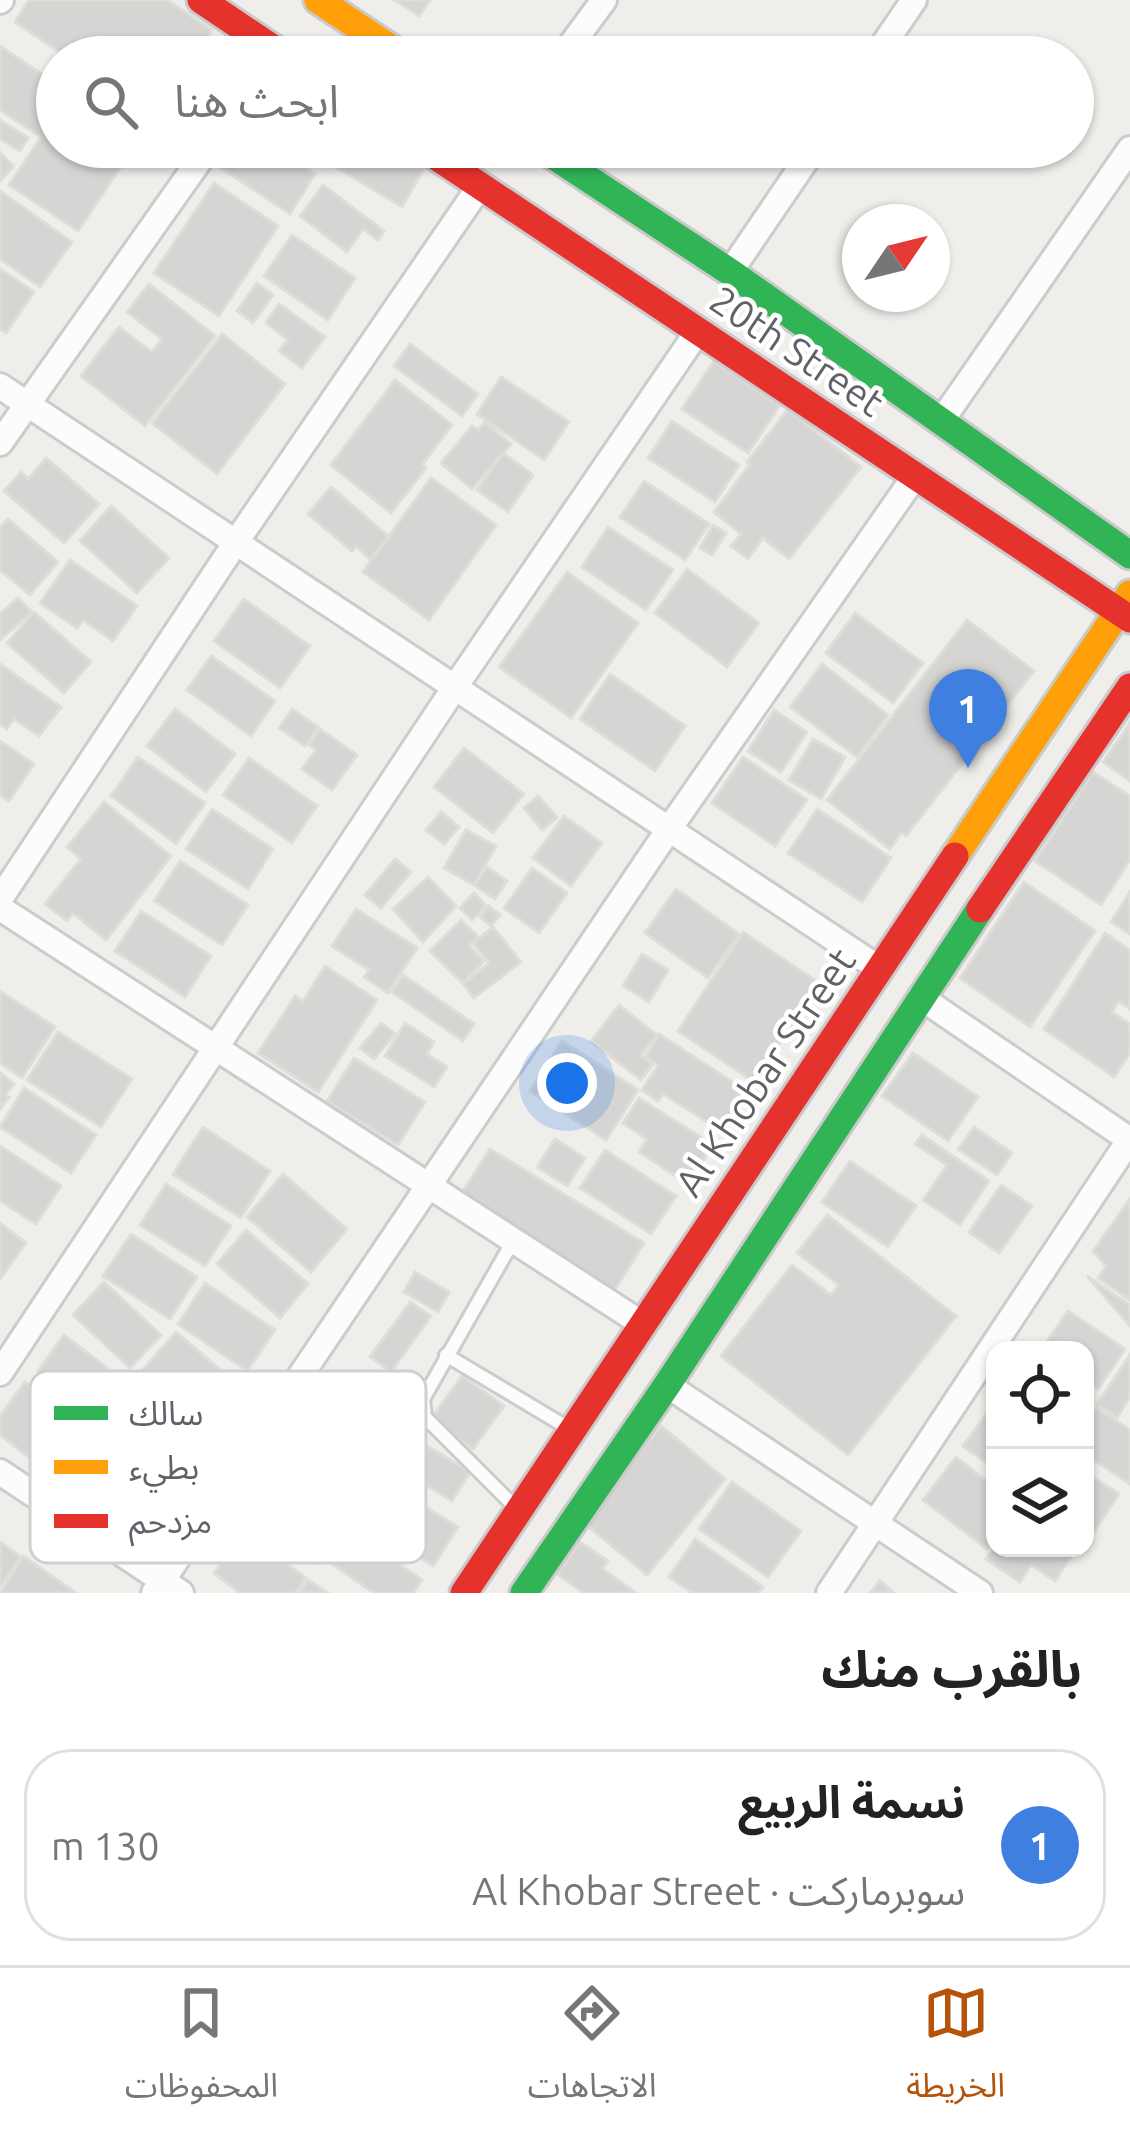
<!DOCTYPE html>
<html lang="ar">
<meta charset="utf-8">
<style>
body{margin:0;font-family:Ubuntu,"Noto Sans Arabic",sans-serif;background:#f6f6f6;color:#222;direction:rtl}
.controls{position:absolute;right:36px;bottom:36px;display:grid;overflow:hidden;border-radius:24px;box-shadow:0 3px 9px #0004}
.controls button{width:108px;height:108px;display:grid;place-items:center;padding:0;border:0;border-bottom:3px solid #e0e0e0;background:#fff;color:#222;font:60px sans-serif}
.compass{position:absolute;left:842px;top:204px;width:108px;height:108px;border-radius:50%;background:#fff;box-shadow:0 3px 9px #0004;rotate:55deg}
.you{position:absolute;left:567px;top:1083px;width:42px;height:42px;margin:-30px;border:9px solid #fff;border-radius:50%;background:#1a73e8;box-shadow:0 0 0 18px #1a73e833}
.badge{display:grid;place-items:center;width:78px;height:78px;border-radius:50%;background:#b45309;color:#fff;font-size:39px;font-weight:700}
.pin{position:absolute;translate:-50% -99px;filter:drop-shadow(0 3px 6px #0008)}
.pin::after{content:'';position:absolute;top:63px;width:42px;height:36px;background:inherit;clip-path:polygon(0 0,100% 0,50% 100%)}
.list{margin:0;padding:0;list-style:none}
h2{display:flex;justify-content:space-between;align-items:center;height:156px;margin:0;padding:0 48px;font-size:51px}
h2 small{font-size:39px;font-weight:400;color:#767676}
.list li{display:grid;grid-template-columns:78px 1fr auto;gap:36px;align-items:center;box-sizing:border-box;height:192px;margin:0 24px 24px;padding:0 24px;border:3px solid #e0e0e0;border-radius:48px}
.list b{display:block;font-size:45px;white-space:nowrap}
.list p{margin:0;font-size:39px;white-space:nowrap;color:#767676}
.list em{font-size:39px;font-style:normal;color:#767676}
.icon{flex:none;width:66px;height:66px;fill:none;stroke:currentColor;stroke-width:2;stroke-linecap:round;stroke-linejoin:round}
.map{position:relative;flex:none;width:1130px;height:1593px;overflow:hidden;direction:ltr}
.search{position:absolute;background:#fff;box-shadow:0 3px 9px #0004;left:36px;right:36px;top:36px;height:132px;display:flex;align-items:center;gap:30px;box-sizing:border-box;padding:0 42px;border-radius:66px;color:#767676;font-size:45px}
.sheet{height:372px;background:#fff}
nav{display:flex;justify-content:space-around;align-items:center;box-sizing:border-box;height:168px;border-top:3px solid #e0e0e0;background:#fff;font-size:33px;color:#767676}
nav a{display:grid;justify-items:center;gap:6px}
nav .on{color:#b45309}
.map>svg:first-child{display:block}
</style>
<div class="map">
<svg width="1130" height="1593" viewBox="0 0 1130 1593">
<rect width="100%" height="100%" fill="#efeeea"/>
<g fill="#d6d5d3" stroke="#deddd9" stroke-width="3">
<path d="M29,0h138l45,30 -18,27h-127l-52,-35z"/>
<path d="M394,0h36l-11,16z"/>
<path d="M0,46l52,35 5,-6v72h77l-56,84 -69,-46 32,-48 -41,-27z"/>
<path d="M0,120l28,18 -8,13 -20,-12z"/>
<path d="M235,147h39l41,27 -25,40 -69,-46z"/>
<path d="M302,147h107l20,13 -27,47z"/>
<path d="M0,153l14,13 -14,15z"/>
<path d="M214,183l64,43 -59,90 -65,-43z"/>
<path d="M323,185l61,46 -6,9 -15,-11 -16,23 -47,-36z"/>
<path d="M0,191l72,51 -32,45 -40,-28z"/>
<path d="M292,235l63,43 -27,42 -64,-44z"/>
<path d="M0,269l34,23 -28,41 -6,-4z"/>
<path d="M257,283l16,12 -20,28 -16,-12z"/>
<path d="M149,284l66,52 -70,90 -64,-50 38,-49 33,25 10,-13 -35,-27z"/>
<path d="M279,304l46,33 -23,31 -23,-17 9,-11 -22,-17z"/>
<path d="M222,334l63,50 -68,90 -65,-51z"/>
<path d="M410,344l68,50 -16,22 -68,-50z"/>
<path d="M714,361l66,44 -32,48 -66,-44z"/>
<path d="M501,377l68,45 -25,38 -67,-46z"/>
<path d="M395,380l57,45 -30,40 4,3 -35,45 -60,-48z"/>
<path d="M788,409l73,58 -72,92 -26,-21 -15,21 -17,-13 10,-12 -27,-22 36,-48 -3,-2z"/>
<path d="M672,421l67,44 -24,37 -67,-44z"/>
<path d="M485,422l26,22 -39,45 -31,-26 31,-37 6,4z"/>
<path d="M503,453l30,22 -25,37 -31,-22z"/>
<path d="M46,458l53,46 -35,39 -60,-52 17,-19 7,7z"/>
<path d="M431,478l65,47 -67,95 -66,-48z"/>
<path d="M644,481l65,43 -24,36 -65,-43z"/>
<path d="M331,487l58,50 -19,22 -14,-13 -4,5 -44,-37z"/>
<path d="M111,506l58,52 -32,35 -57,-52z"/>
<path d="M8,519l50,43 -28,33 -30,-25v-43z"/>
<path d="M713,525l13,8 -14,22 -12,-7z"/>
<path d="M608,527l65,43 -27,40 -64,-43z"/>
<path d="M70,560l67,46 -24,35 -30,-21 -6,8 -37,-25z"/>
<path d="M687,569l72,54 -32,44 -72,-54z"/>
<path d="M567,572l71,51 -67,95 -72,-51z"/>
<path d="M18,598l14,14 -32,28v-26z"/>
<path d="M244,599l66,47 -30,42 -66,-47z"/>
<path d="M34,612l57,50 -27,31 -57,-50z"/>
<path d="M855,613l68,50 -30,40 -67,-50z"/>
<path d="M967,620l67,51 -128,165 -4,-4 -12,17 -63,-49z"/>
<path d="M211,656l64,45 -24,35 -64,-46z"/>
<path d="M0,664l61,43 -22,29 -25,-17 -7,10 -7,-5z"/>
<path d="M822,664l66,51 -31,42 -67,-50z"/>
<path d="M610,674l75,52 -30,45 -75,-52z"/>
<path d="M175,709l60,45 -29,38 -59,-46z"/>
<path d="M292,709l26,18 -13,19 -26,-18z"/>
<path d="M774,710l33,22 -26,40 -33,-21z"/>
<path d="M1130,723v58l-27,-19z"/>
<path d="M320,729l37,26 -25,35 -30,-21 14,-19 -7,-5z"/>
<path d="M813,739l32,18 -24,42 -32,-19z"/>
<path d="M0,741l34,23 -25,37 -9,-6z"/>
<path d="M464,748l60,46 -31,39 -59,-46z"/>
<path d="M138,757l67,46 -29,41 -65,-48z"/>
<path d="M743,757l64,43 -32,46 -63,-43z"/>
<path d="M249,758l68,48 -25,37 -69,-48z"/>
<path d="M1093,772l37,24v64l-29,45 -66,-44z"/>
<path d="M538,796l19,21 -15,13 -18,-22z"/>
<path d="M104,802l67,54 -65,84 -33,-27 -6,8 -22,-17 36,-45 -14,-12z"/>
<path d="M212,809l61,40 -25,40 -62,-40z"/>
<path d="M817,809l74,49 -29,44 -74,-49z"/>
<path d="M441,812l18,15 -15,17 -18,-14z"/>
<path d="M564,816l38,27 -31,43 -38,-28z"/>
<path d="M466,830l30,16 -22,39 -30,-17z"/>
<path d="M395,859l16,13 -30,36 -16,-13z"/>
<path d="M180,861l68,44 -26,40 -68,-44z"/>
<path d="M487,867l20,14 -12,18 -21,-14z"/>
<path d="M532,868l35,25 -28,40 -35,-25z"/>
<path d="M428,877l28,29 -33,36 -30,-33z"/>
<path d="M1024,882l71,49 -65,96 -70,-49z"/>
<path d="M676,889l63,45 -31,44 -63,-45z"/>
<path d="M1130,892v42l-19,-12z"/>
<path d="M474,893l12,13 -14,14 -12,-12z"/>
<path d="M489,906l11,9 -9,11 -11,-9z"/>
<path d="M356,909l61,39 -29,45 -24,-16 5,-7 -37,-24z"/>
<path d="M141,911l70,45 -26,41 -70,-46z"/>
<path d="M461,920l17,17 -9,9 15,15 -21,22 -33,-32z"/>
<path d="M493,927l28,35 -47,36 -11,-14 26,-21 -16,-20z"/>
<path d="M743,932l76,51 -65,99 -76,-51z"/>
<path d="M1105,933l25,17v59l-11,-8 -7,11 18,12v29l-16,24 -70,-48z"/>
<path d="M642,954l26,16 -19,32 -26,-16z"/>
<path d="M325,966l52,34 -59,92 -60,-39 37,-57 8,5z"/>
<path d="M403,975l71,49 -11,17 -71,-49z"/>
<path d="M0,991l55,36 -33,51 -22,-15z"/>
<path d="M619,1005l38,30 -16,20 12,9 -12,16 -50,-39z"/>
<path d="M381,1023l14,11 -21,25 -14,-11z"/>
<path d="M405,1023l29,19 -7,12 20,13 -13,20 -49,-31z"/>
<path d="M58,1032l74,47 -31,48 -74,-47z"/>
<path d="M659,1034l89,58 -25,40 -60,-38 -5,7 -16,-11 16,-25 -13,-8z"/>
<path d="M562,1041l76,49 -32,50 -76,-49z"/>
<path d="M913,1053l65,44 -30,44 -66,-45z"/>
<path d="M354,1058l71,44 -27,43 -71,-44z"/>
<path d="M0,1073l14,11 -9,11 4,2 -9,12z"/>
<path d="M24,1088l72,47 -25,38 -71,-46z"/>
<path d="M639,1098l74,47 -25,39 -49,-32 8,-13 -24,-16z"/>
<path d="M203,1127l67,44 -29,47 -68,-44z"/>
<path d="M974,1127l38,26 -15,22 -39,-26z"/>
<path d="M922,1135l67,46 -29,44 -37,-25 24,-35 -32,-21z"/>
<path d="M555,1139l30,19 -18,28 -30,-19z"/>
<path d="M0,1146l61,40 -25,38 -36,-23z"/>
<path d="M490,1149l154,94 -30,48 -75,-49 -3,5 -77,-50z"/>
<path d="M605,1150l71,46 -25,38 -71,-46z"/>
<path d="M850,1161l66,45 -28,41 -66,-45z"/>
<path d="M283,1174l64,55 -36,43 -64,-55z"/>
<path d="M166,1184l65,42 -26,40 -65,-41z"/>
<path d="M1001,1185l31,21 -33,47 -30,-21z"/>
<path d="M1130,1199v101l-32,-22 8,-12 -13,-15z"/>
<path d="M827,1215l129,101 -108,139 -127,-99 71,-91 39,30 8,-10 -42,-32z"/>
<path d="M0,1223l26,20 -26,36z"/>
<path d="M246,1230l62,54 -28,34 -63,-54z"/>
<path d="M131,1234l66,43 -27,42 -67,-43z"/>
<path d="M415,1272l34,20 -11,20 -34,-20z"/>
<path d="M1087,1276l43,29v21z"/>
<path d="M104,1282l57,53 -31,33 -57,-53z"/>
<path d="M205,1283l70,47 -28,41 -69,-47z"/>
<path d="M410,1302l21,14 -40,56 -21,-15z"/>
<path d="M1068,1311l57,38 -27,40 -13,-9v-30h-44z"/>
<path d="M176,1332l63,54 -28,33 -31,-27 -8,10 -33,-28z"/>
<path d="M64,1335l64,49 -33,42 6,4 -40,52 -61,-47v-19l25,-34 27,21 10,-13 -24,-19z"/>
<path d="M1130,1355v42l-13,21 -20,-14z"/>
<path d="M462,1376l42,30 -31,43 -42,-30z"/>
<path d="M1097,1407l33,23v54l-45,-30v-29z"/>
<path d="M990,1409l5,4v56l-32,-23z"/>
<path d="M393,1425l77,47 -18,29 -76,-47z"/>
<path d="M661,1426l64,53 -78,96 -64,-53z"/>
<path d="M956,1457l39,31v51l-8,10 -64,-49z"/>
<path d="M1085,1472l34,22 -27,41 -7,-4z"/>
<path d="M277,1480l65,46 -27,38 -64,-46z"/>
<path d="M382,1480l76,47 -25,39 -75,-47z"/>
<path d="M732,1482l69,49 -33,46 -69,-48z"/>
<path d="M245,1532l61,46 -11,15h-55l-26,-20z"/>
<path d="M352,1532l70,48 -9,13h-39l-43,-30z"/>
<path d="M695,1539l68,48 -5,6h-66l-23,-16z"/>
<path d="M0,1542l21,15 -21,29z"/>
<path d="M580,1542l28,19 -5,8 33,24h-52l-27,-19z"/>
<path d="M995,1545v3h55l6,4 3,-4h18l-22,33 -24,-16 -11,17 -34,-23z"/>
<path d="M23,1556l53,37h-76z"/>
<path d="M308,1580l20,13h-29z"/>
<path d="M880,1581l14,12h-24z"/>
</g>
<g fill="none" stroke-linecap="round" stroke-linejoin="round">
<g stroke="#cbcccc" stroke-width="18">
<g id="lane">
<path d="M513,1241l-90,158 2,18 90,90"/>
<path d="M446,1355l122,73"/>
</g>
</g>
<g stroke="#cbcccc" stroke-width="30">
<g id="street">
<path d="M0,1l1,-1"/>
<path d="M562,57l42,-57"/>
<path d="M875,57l39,-57"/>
<path d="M730,272l85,-125"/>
<path d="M0,386l880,583"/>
<path d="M942,420l188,-271"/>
<path d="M0,443l209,-296"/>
<path d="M0,899l236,-357 244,-356"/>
<path d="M0,908l644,417"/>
<path d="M920,997l210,143"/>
<path d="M0,1373l455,-686 243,-356"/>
<path d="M667,1385l313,208"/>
<path d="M0,1472l181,121"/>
<path d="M154,1593l515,-764 246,-353"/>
<path d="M829,1593l301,-454"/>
</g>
</g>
<g stroke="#cacacb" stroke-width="33">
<g id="fast">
<path d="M540,147l190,125 400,283"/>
<path d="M524,1593l143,-208 313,-476"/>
</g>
</g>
<g stroke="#cacacb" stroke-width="33">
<g id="slow">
<path d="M318,0l86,57"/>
<path d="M955,856l175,-262"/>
</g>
</g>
<g stroke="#cacacb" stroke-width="33">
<g id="jam">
<path d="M201,0l85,57"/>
<path d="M422,147l708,472"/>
<path d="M980,909l150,-222"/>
<path d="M464,1593l491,-737"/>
</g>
</g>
<use href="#lane" stroke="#fdfcfc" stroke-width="12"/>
<use href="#street" stroke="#fdfcfc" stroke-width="24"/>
<use href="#fast" stroke="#30b455" stroke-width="27"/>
<use href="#slow" stroke="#ff9f0a" stroke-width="27"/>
<use href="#jam" stroke="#e5322d" stroke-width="27"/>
</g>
<g text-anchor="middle" stroke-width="9" stroke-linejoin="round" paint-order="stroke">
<g font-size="39" fill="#5f6368" stroke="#fff">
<text transform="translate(797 351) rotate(34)" y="14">20th Street</text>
<text transform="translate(765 1072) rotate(-56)" y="14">Al Khobar Street</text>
</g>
</g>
<rect x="30" y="1371" width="396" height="192" rx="18" fill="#fff" stroke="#cfd0d2" stroke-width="3"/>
<rect x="54" y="1406" width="54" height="14" fill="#30b455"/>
<rect x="54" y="1460" width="54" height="14" fill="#ff9f0a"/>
<rect x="54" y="1514" width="54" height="14" fill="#e5322d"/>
<g font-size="33" fill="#5f6368">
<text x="129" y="1425">سالك</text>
<text x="129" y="1479">بطيء</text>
<text x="129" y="1533">مزدحم</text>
</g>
</svg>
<div class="controls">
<button><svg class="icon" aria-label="locate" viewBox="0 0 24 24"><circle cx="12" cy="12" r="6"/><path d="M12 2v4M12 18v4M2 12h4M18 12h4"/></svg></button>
<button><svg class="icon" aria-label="layers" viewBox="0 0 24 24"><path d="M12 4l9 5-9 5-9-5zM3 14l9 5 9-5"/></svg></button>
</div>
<svg class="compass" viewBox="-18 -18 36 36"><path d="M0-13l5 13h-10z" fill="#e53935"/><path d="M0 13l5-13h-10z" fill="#767676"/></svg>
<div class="you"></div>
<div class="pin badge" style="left:968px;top:768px;background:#3f7fe0">1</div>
<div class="search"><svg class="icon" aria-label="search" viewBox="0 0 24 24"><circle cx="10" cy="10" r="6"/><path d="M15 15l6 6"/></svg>ابحث هنا</div>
</div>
<section class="sheet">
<h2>بالقرب منك<small></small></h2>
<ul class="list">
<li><span class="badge" style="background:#3f7fe0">1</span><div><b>نسمة الربيع</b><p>سوبرماركت · Al Khobar Street</p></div><em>130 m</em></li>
</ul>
</section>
<nav>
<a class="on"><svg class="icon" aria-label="map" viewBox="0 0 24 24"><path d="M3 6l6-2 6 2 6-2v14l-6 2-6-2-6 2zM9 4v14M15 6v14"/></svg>الخريطة</a>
<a><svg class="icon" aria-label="directions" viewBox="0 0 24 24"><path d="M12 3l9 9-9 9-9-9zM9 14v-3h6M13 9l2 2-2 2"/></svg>الاتجاهات</a>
<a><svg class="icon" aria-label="saved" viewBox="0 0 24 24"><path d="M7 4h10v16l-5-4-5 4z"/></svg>المحفوظات</a>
</nav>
